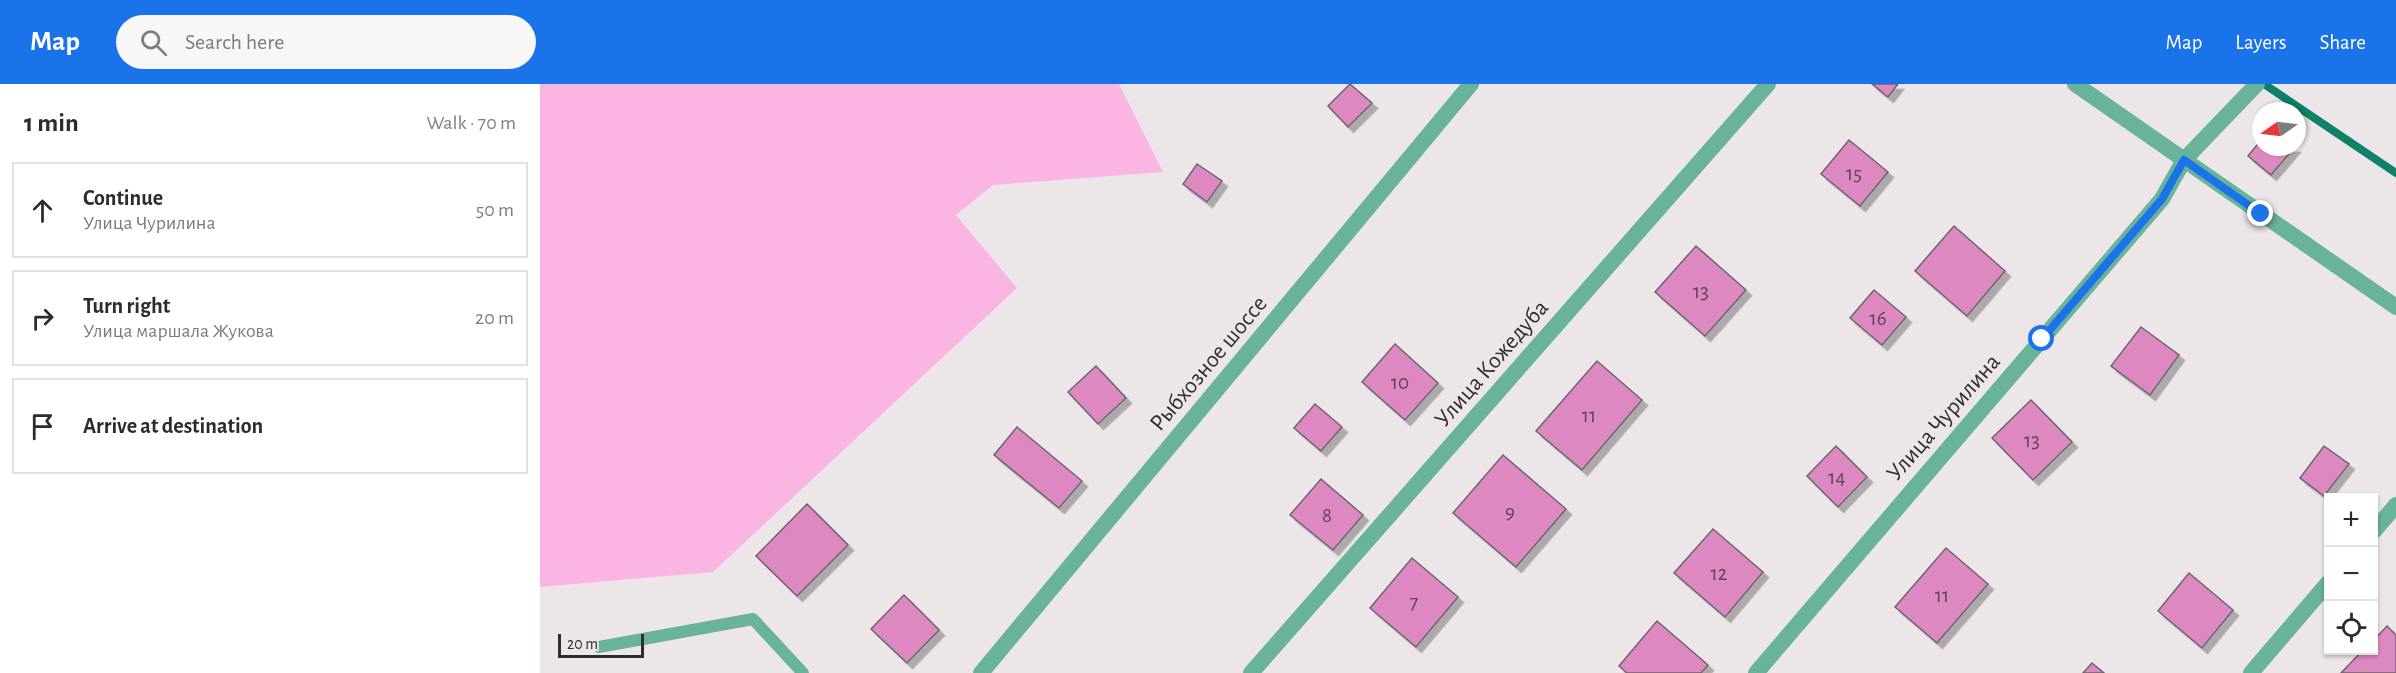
<!DOCTYPE html>
<meta charset="utf-8">
<style>
body{margin:0;font-family:"Alegreya Sans",sans-serif;background:#f7f7f7;color:#2b2b33}
.controls{position:absolute;right:18px;bottom:18px;display:grid;overflow:hidden;border-radius:0px;box-shadow:0 2px 4px #0004}
.controls button{width:54px;height:54px;display:grid;place-items:center;padding:0;border:0;border-bottom:2px solid #e1e1e2;background:#fff;color:#2b2b33;font:30px sans-serif}
.compass{position:absolute;left:1712px;top:18px;width:54px;height:54px;border-radius:50%;background:#fff;box-shadow:0 2px 4px #0004;rotate:256deg}
.scale{position:absolute;left:18px;bottom:15px;width:86px;box-sizing:border-box;padding-left:6px;border:3px solid #2f2d2e;border-top:0;font-size:16px;line-height:21px;white-space:nowrap;color:#2f2d2e;-webkit-text-stroke:4px #ece6e9;paint-order:stroke}
.stop{position:absolute;width:18px;height:18px;margin:-14px;border:4px solid #1a73e8;border-radius:50%;background:#fff}
.stop.end{background:#1a73e8;border-color:#fff;box-shadow:0 2px 6px #0008}
.list{margin:0;padding:0;list-style:none}
h2{display:flex;justify-content:space-between;align-items:center;height:78px;margin:0;padding:0 24px;font-size:26px}
h2 small{font-size:20px;font-weight:400;color:#7c7c81}
.list li{display:grid;grid-template-columns:39px 1fr auto;gap:18px;align-items:center;box-sizing:border-box;height:96px;margin:0 12px 12px;padding:0 12px;border:2px solid #e1e1e2;border-radius:0px}
.list b{display:block;font-size:22px;white-space:nowrap}
.list p{margin:0;font-size:20px;white-space:nowrap;color:#7c7c81}
.list em{font-size:20px;font-style:normal;color:#7c7c81}
.icon{flex:none;width:33px;height:33px;fill:none;stroke:currentColor;stroke-width:2;stroke-linecap:round;stroke-linejoin:round}
.map{position:relative;flex:none;width:1856px;height:589px;overflow:hidden}
header{display:flex;align-items:center;gap:36px;box-sizing:border-box;height:84px;padding:0 30px;background:#1a73e8;color:#fff}
header strong{font-size:28px}
nav{display:flex;gap:33px;margin-inline-start:auto;font-size:21px}
.search{width:420px;height:54px;background:#f7f7f7;display:flex;align-items:center;gap:15px;box-sizing:border-box;padding:0 21px;border-radius:33px;color:#7c7c81;font-size:22px}
main{display:flex}
aside{flex:1;background:#fff}
.map>svg:first-child{display:block}
</style>
<header>
<strong>Map</strong>
<div class="search"><svg class="icon" aria-label="search" viewBox="0 0 24 24"><circle cx="10" cy="10" r="6"/><path d="M15 15l6 6"/></svg>Search here</div>
<nav><a>Map</a><a>Layers</a><a>Share</a></nav>
</header>
<main>
<aside>
<h2>1 min<small>Walk · 70 m</small></h2>
<ul class="list">
<li><svg class="icon" aria-label="ahead" viewBox="0 0 24 24"><path d="M12 20V5M6 11l6-6 6 6"/></svg><div><b>Continue</b><p>Улица Чурилина</p></div><em>50 m</em></li>
<li><svg class="icon" aria-label="right" viewBox="0 0 24 24"><path d="M7 20v-9h11M14 6l5 5-5 5"/></svg><div><b>Turn right</b><p>Улица маршала Жукова</p></div><em>20 m</em></li>
<li><svg class="icon" aria-label="arrive" viewBox="0 0 24 24"><path d="M6 21V4h12l-3 4 3 4H6"/></svg><div><b>Arrive at destination</b></div></li>
</ul>
</aside>
<div class="map">
<svg width="1856" height="589" viewBox="0 0 1856 589">
<defs>
<filter id="shadow"><feDropShadow dx="5.5" dy="5.5" stdDeviation="0" flood-color="#0004"/></filter>
</defs>
<rect width="100%" height="100%" fill="#ece6e9"/>
<path fill="#fbb5e2" d="M0,0h579l44,88 -170,13 -37,30 61,73 -304,284 -173,15z"/>
<g fill="none" stroke-linecap="round" stroke-linejoin="round">
<path stroke="#0e8268" stroke-width="8" d="M1724,0l132,89"/>
</g>
<g fill="#de88c2" stroke="#6c666a" stroke-width="1.5" filter="url(#shadow)">
<path d="M810,0l22,19 -24,24 -20,-21z"/>
<path d="M1332,0h26l-10,13z"/>
<path d="M1309,56l39,32 -28,34 -39,-32z"/>
<path d="M1721,56v7h34l-24,28 -23,-19z"/>
<path d="M657,80l25,17 -15,21 -24,-18z"/>
<path d="M1414,142l51,45 -38,45 -52,-45z"/>
<path d="M1156,162l50,44 -41,46 -50,-44z"/>
<path d="M1334,206l32,27 -24,28 -32,-27z"/>
<path d="M1601,243l38,28 -29,40 -39,-29z"/>
<path d="M855,260l43,39 -33,37 -43,-38z"/>
<path d="M1057,277l45,39 -60,70 -46,-39z"/>
<path d="M556,282l30,32 -28,26 -30,-32z"/>
<path d="M1491,316l41,42 -39,38 -41,-42z"/>
<path d="M775,320l27,23 -21,24 -27,-23z"/>
<path d="M477,343l65,54 -23,27 -65,-53z"/>
<path d="M1296,362l31,31 -29,30 -31,-31z"/>
<path d="M1784,362l25,18 -25,32 -24,-18z"/>
<path d="M963,371l63,54 -50,58 -63,-54z"/>
<path d="M781,395l42,36 -30,35 -43,-35z"/>
<path d="M267,420l41,41 -51,51 -41,-40z"/>
<path d="M1173,445l50,43 -38,45 -51,-44z"/>
<path d="M1406,464l42,36 -51,59 -42,-36z"/>
<path d="M872,474l46,39 -42,50 -46,-39z"/>
<path d="M1649,489l44,37 -31,38 -44,-37z"/>
<path d="M364,511l35,35 -32,33 -36,-34z"/>
<path d="M1117,537l51,44 -7,8h-74l-8,-7z"/>
<path d="M1847,542l9,9v38h-55l22,-23h11v-10z"/>
<path d="M1552,579l12,10h-21z"/>
</g>
<g fill="none" stroke-linecap="round" stroke-linejoin="round">
<path stroke="#68b399" stroke-width="12" d="M59,563l154,-28 50,54"/>
<g stroke="#68b399" stroke-width="16">
<path d="M1535,0l321,223"/>
<path d="M1834,447l22,-26"/>
<path d="M711,589l517,-589"/>
<path d="M1216,589l406,-474 22,-39 73,-76"/>
<path d="M1711,589l77,-90"/>
</g>
<path stroke="#68b399" stroke-width="16" d="M441,589l490,-589"/>
</g>
<g fill="none" stroke-linecap="round" stroke-linejoin="round">
<path stroke="#1a73e8" stroke-width="8" d="M1502,255l120,-140 22,-39 77,54"/>
</g>
<g text-anchor="middle" stroke-width="6" stroke-linejoin="round" paint-order="stroke">
<g font-size="21" fill="#5b4453">
<text x="1314" y="96">15</text>
<text x="1161" y="214">13</text>
<text x="1338" y="241">16</text>
<text x="860" y="305">10</text>
<text x="1049" y="338">11</text>
<text x="1492" y="363">13</text>
<text x="1297" y="400">14</text>
<text x="970" y="434">9</text>
<text x="787" y="438">8</text>
<text x="1179" y="496">12</text>
<text x="1402" y="518">11</text>
<text x="874" y="525">7</text>
</g>
<g font-size="24" fill="#2f2d2e" stroke="#ece6e9">
<text transform="translate(668 279) rotate(-50)" y="8">Рыбхозное шоссе</text>
<text transform="translate(951 279) rotate(-49)" y="8">Улица Кожедуба</text>
<text transform="translate(1403 333) rotate(-49)" y="8">Улица Чурилина</text>
</g>
</g>
</svg>
<div class="controls">
<button>+</button>
<button>−</button>
<button><svg class="icon" aria-label="locate" viewBox="0 0 24 24"><circle cx="12" cy="12" r="6"/><path d="M12 2v4M12 18v4M2 12h4M18 12h4"/></svg></button>
</div>
<svg class="compass" viewBox="-18 -18 36 36"><path d="M0-13l5 13h-10z" fill="#e53935"/><path d="M0 13l5-13h-10z" fill="#7c7c81"/></svg>
<div class="scale">20 m</div>
<div class="stop" style="left:1502px;top:255px"></div>
<div class="stop end" style="left:1721px;top:130px"></div>
</div>
</main>
